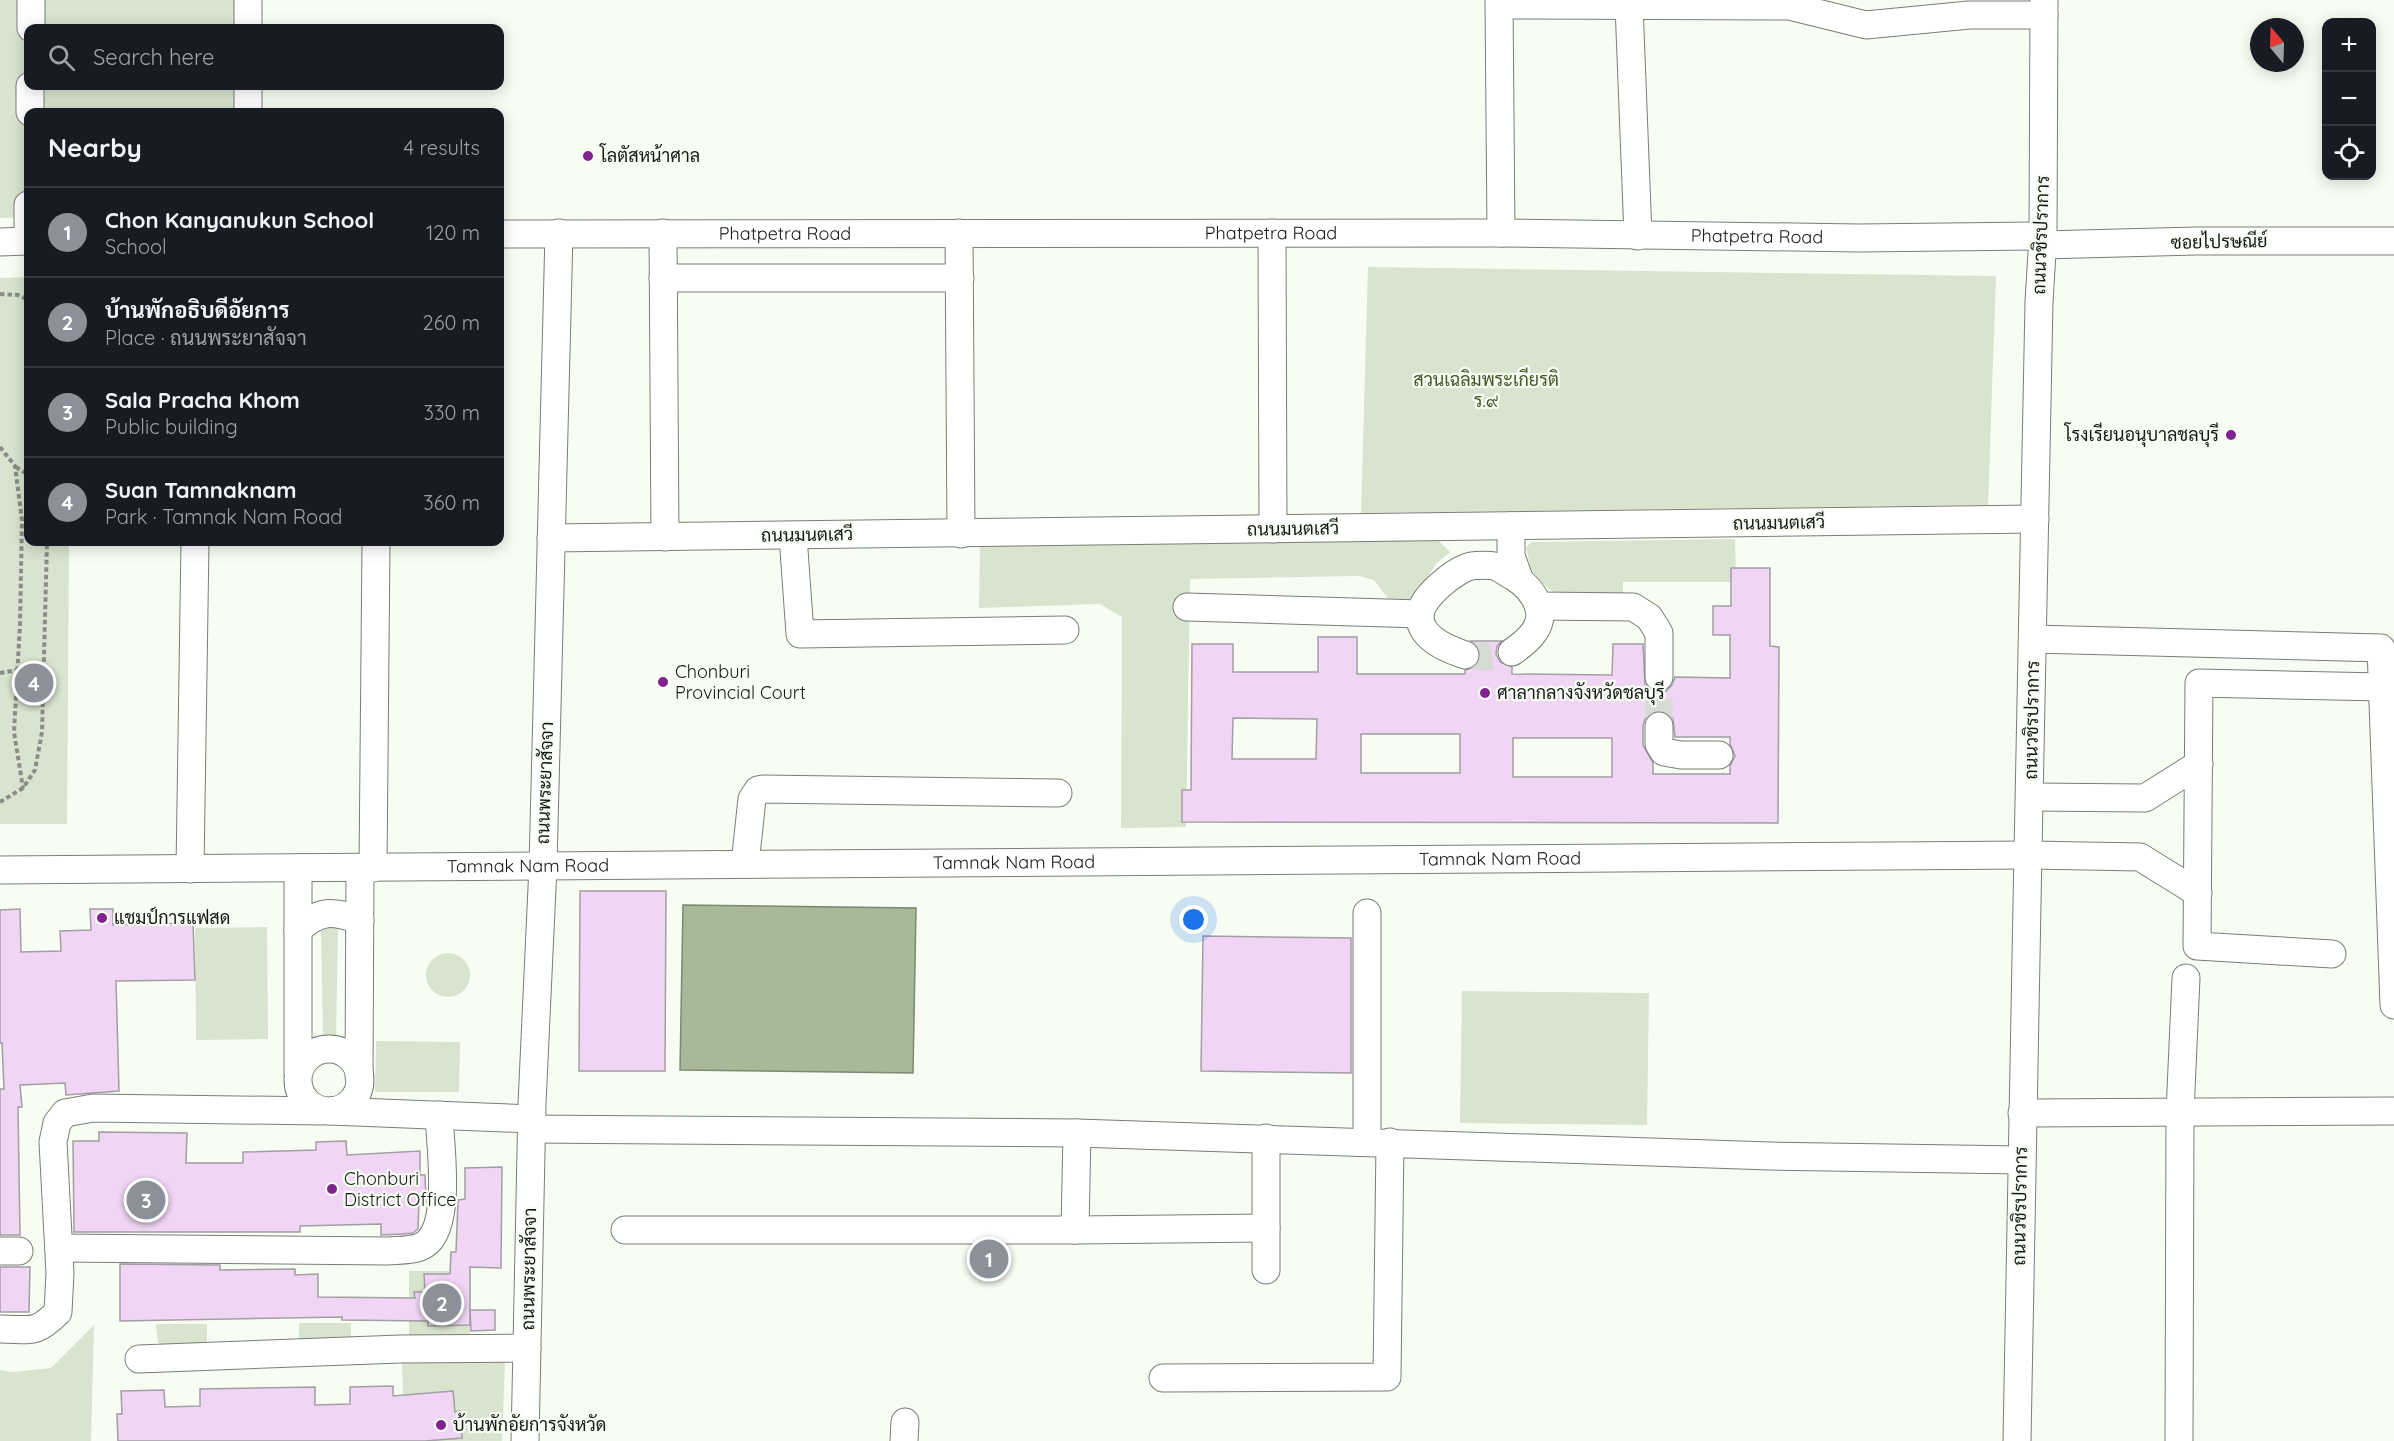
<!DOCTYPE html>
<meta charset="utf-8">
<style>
body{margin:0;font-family:Quicksand,Sarabun,sans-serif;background:#20242c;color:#f1f3f6}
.controls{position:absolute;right:18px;top:18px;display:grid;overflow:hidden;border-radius:12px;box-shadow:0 3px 15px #0003}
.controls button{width:54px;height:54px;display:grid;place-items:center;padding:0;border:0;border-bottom:2px solid #363941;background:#171b24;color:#f1f3f6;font:30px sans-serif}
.compass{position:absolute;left:2250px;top:18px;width:54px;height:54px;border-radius:50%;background:#171b24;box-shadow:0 3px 15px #0003;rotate:341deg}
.you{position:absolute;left:1194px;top:920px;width:21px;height:21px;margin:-15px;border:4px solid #fff;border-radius:50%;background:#1a73e8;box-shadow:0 0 0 9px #1a73e833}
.badge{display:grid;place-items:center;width:39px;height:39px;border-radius:50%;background:#8c9099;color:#fff;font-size:20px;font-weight:700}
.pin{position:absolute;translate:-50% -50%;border:3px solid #fff;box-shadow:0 2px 6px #0006}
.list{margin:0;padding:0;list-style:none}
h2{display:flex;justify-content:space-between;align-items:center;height:78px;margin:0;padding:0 24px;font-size:26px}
h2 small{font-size:20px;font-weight:400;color:#9ea1a6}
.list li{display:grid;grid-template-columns:39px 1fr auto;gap:18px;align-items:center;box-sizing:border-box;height:90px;padding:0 24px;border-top:2px solid #363941}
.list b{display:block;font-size:22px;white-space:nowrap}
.list p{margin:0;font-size:20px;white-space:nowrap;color:#9ea1a6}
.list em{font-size:20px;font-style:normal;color:#9ea1a6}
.icon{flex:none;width:33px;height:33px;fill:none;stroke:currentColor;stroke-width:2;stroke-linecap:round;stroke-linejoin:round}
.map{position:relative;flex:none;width:2394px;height:1441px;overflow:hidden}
.search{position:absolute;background:#171b24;box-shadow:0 3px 15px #0003;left:24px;top:24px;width:480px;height:66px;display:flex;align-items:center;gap:15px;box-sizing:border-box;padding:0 21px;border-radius:12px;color:#9ea1a6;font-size:22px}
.panel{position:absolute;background:#171b24;box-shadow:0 3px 15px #0003;left:24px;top:108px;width:480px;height:438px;border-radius:12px}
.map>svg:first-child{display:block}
</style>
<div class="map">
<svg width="2394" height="1441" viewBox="0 0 2394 1441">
<rect width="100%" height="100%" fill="#f8fdf4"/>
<g fill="#d8e4ce">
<path d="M0,0h261v28h-233v58h233v26h-233v105l-28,1z"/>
<path d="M1368,267l628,9 -8,229 -627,8z"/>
<path d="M28,277v265h41l-2,282h-67v-546z"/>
<path d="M1735,539l1,43h-113v15c-34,1 -70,9 -91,-27 -3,-6 -4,-16 -6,-23l6,-5z"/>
<path d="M1438,540l12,12 -14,12 -22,34 -24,3 -16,-21 -15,-4 -169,3 -4,248 -65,1 1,-211 -22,-13 -121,4 1,-62z"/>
<path d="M321,924l17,2 -2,116 -7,2 -6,-4z"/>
<path d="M267,927l1,112 -72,1 -1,-112z"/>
<circle cx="448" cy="975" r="22"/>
<path d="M1462,991l187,2 -2,132 -187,-2z"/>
<path d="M376,1041l84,1 -1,50h-84z"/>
<path d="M409,1271h62l-1,65 -61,1z"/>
<rect x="299" y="1323" width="52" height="19"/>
<path d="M156,1324h51v17l-3,7 -42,-1 -4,-5z"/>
<path d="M94,1325l-3,116h-91v-71l12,2 39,-4z"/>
<path d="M402,1360l103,1 -3,80h-98z"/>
</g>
<path fill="#a8b999" stroke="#7c8971" stroke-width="1.5" d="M683,905l233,3 -3,165 -233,-3z"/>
<g fill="#f0d6f4" stroke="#a39da4" stroke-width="1.5" fill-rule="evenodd">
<path d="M1731,568h39v78l9,1 -1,176 -596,-1v-32h9l1,-146h41v28h85v-35h39v37h108v-4l10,-3 5,-7v-8l-3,-7 -6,-4h31l-5,5 -1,8 4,8 12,5v7l100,1 1,-31h30l2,40 7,7 8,2 6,-2 6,-6 3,-8 55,1v-43h-17v-29h18zM1660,710l7,3 6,6 2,18h55v7l5,12 -5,10v8h-77v-11l-10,-18v-19l2,-7 6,-6zM1233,718l84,1 -1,40h-84zM1361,734h99v39h-99zM1513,738h99v39h-99z"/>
<path d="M580,891h86l-1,180h-86z"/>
<path d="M20,909l1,43 40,-1 -1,-20 31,-1 -1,-21h23v16l80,-2 2,57 -79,1 3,110 -53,4 -1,-12 -45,2 2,22h-4l2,128h-20v-146h4l-2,-46h-2v-133z"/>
<path d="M1203,936l148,2v135l-150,-2z"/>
<path d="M99,1132l88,1 -1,30h57v-11l73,-2v-8l30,-1 1,14 73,-4v24h5l1,28h-7l-1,26 -5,4 -11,1 -21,1v-11l-81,2v6h-226l-1,-91h26z"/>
<path d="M502,1167l-1,101 -31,-1v58l-42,1v-5l-86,-1v-3l-222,4v-57l100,1v5l75,-1v6l23,-1v23l97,1 -1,-6h11l-1,-18h26l1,-22h5l2,-52 7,-1v-31z"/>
<path d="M0,1267h30l-1,45h-29z"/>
<path d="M470,1310h25v20l-24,1z"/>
<path d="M393,1386v10l60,-5 2,21 5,-1 2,27 -37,3h-307l-1,-27h5l-1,-23 43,-1 1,17 35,-1v-17l115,-2v18l35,-1v-17z"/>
</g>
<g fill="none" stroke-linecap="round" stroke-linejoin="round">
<g stroke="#d6dbd3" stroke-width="27" stroke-dasharray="27 14" stroke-linecap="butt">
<path d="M1465,655l20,2 27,-5"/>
<path d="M1659,726v-49"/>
</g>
<g stroke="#797d76" stroke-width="29">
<g id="minor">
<path d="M1499,0l2,233"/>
<path d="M1500,5l289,1 77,19 103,-10h75"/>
<path d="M1629,5l9,231"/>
<path d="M31,28v-28"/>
<path d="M248,28v-28"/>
<path d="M30,112v-26"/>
<path d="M248,112v-26"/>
<path d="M663,233l2,304"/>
<path d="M959,233l2,301"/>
<path d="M1272,233l1,296"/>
<path id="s1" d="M500,234l1001,-1 358,5 184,-2"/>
<path d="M28,241v-36"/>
<path d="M0,242l28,-1"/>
<path d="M2043,245l153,-4h198"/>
<path d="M663,278h297"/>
<path d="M1511,526v30l9,25"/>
<path d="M793,536l7,98 265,-4"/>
<path d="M551,538l1484,-19"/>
<path d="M1538,606l95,1 16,10 10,16v44"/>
<path d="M1187,607l233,7"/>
<path d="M2033,639l348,9 13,357"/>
<path d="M1465,655c-18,-6 -46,-17 -45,-40 1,-18 35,-45 51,-49 6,-1 18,-1 23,0 7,2 14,8 20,11 10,6 19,16 24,27 8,22 -10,37 -26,48"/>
<path d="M1659,726v18l5,8 17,3h38"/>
<path d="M2030,797l115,1 54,-34"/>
<path d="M745,864l7,-65 6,-9 5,-1 295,4"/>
<path d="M298,868v204"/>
<path d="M373,868l3,-326"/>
<path d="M190,869l5,-327"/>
<path id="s2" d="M0,870l2029,-15 111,2 58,36"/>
<path d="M1367,913v229"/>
<path d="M298,930c22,-21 34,-19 62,-10"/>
<path d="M2332,954l-135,-8 2,-263 183,4"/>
<circle cx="329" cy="1080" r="31"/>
<path d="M359,1076l1,-208"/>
<path d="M331,1111l201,8"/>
<path d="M2022,1113l372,-2"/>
<path d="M531,1129l546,4 693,23 251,4"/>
<path d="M625,1230h450l191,-2"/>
<path d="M1075,1230l2,-97"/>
<path d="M59,1248l328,3c10,-1 23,0 33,-4 34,-13 20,-101 19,-132"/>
<path d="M0,1251h19"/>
<path d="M1266,1270v-132"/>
<path d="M0,1329c31,0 35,6 58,-17l2,-39 -7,-131 4,-19 8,-10 28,-5 228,3"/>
<path d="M139,1359l261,-10 127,-1"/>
<path d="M1163,1378l224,-1 3,-235"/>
<path d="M525,1441l7,-337 11,-238 16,-633"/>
<path d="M904,1441l1,-19"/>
<path d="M2017,1441c5,-380 16,-759 22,-1139l4,-66 1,-236"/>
<path d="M2179,1441l1,-328 6,-135"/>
</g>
</g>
<g stroke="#8a8d87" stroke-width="4" stroke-dasharray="4.5 3" stroke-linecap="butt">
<path d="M0,294l18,1 10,5"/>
<path d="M0,447l15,19 7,54 -2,104 -6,108 9,56"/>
<path d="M16,467l12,8"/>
<path d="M0,673l17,-3"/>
<path d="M0,802l23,-14 12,-18 7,-38 5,-190"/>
</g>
<use href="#minor" stroke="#fff" stroke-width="27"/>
</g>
<g fill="#81238e" stroke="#f8fdf4" stroke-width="2">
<circle cx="588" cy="156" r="6"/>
<circle cx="2231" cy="435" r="6"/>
<circle cx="663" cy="682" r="6"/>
<circle cx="1485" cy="693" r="6"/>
<circle cx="102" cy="918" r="6"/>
<circle cx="332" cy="1189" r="6"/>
<circle cx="441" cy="1425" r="6"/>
</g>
<g text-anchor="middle" stroke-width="4.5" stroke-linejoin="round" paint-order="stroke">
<g font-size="18" fill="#161815" stroke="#f8fdf4" text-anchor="start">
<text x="600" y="162">โลตัสหน้าศาล</text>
<text x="2219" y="441" text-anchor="end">โรงเรียนอนุบาลชลบุรี</text>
<text x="675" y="678">Chonburi<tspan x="675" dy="21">Provincial Court</tspan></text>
<text x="1497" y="699">ศาลากลางจังหวัดชลบุรี</text>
<text x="114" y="924">แชมป์การแฟสด</text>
<text x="344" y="1185">Chonburi<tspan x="344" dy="21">District Office</tspan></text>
<text x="453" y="1431">บ้านพักอัยการจังหวัด</text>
</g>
<g font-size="18" fill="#161815" stroke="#f8fdf4">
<text dy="6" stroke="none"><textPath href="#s1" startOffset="285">Phatpetra Road</textPath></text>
<text dy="6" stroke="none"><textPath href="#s1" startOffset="771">Phatpetra Road</textPath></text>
<text transform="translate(2041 235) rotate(-88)" y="6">ถนนวชิรปราการ</text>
<text dy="6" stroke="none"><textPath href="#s1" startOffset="1257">Phatpetra Road</textPath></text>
<text transform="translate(2219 242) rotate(-1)" y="6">ซอยไปรษณีย์</text>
<text transform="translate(1779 523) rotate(-1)" y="6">ถนนมนตเสวี</text>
<text transform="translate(1293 529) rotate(-1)" y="6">ถนนมนตเสวี</text>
<text transform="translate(807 535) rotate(-1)" y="6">ถนนมนตเสวี</text>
<text transform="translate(2032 720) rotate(-89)" y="6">ถนนวชิรปราการ</text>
<text transform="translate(545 783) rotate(-88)" y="6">ถนนพระยาสัจจา</text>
<text dy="6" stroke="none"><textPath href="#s2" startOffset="1500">Tamnak Nam Road</textPath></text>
<text dy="6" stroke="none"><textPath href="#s2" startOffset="1014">Tamnak Nam Road</textPath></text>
<text dy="6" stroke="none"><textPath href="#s2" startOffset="528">Tamnak Nam Road</textPath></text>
<text transform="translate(2020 1206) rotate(-89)" y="6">ถนนวชิรปราการ</text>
<text transform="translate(529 1269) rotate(-89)" y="6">ถนนพระยาสัจจา</text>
</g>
<g font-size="18" fill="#415928" stroke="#f8fdf4">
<text x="1486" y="386">สวนเฉลิมพระเกียรติ<tspan x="1486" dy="21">ร.๙</tspan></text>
</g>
</g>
</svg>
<div class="controls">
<button>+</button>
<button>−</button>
<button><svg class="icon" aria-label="locate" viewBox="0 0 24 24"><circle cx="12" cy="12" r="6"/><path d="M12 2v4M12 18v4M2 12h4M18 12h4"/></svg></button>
</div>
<svg class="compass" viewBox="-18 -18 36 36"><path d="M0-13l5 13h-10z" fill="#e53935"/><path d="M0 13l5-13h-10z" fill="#9ea1a6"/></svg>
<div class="you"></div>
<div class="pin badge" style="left:989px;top:1259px">1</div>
<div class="pin badge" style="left:442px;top:1303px">2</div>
<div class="pin badge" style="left:146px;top:1200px">3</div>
<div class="pin badge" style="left:34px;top:683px">4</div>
<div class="search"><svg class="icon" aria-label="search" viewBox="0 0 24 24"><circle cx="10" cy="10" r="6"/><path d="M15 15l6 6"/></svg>Search here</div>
<section class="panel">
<h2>Nearby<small>4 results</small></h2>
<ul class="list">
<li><span class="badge">1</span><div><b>Chon Kanyanukun School</b><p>School</p></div><em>120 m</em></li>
<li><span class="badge">2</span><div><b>บ้านพักอธิบดีอัยการ</b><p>Place · ถนนพระยาสัจจา</p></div><em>260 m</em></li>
<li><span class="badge">3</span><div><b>Sala Pracha Khom</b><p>Public building</p></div><em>330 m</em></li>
<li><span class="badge">4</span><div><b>Suan Tamnaknam</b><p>Park · Tamnak Nam Road</p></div><em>360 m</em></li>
</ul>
</section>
</div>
